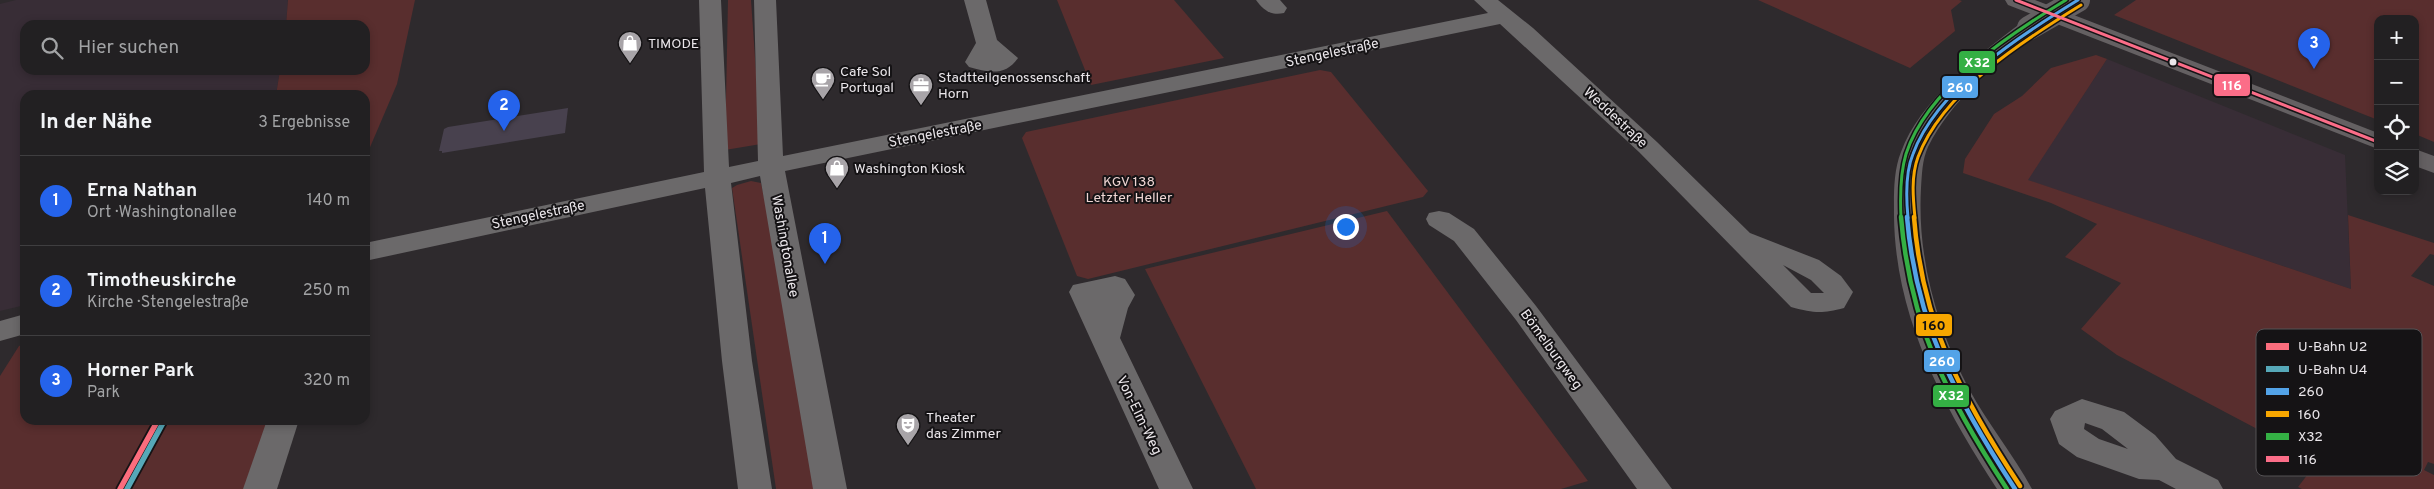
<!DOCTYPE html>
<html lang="de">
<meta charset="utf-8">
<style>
body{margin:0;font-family:Overpass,sans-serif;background:#2e2d2f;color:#f1f3f6}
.controls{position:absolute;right:15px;top:15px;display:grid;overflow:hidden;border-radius:10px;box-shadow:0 2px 8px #0003}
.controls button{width:45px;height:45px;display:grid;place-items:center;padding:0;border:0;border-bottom:1px solid #3f3e40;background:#222022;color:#f1f3f6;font:25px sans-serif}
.you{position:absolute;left:1345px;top:226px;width:18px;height:18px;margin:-12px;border:4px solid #fff;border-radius:50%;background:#1a73e8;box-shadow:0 0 0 8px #1a73e833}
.badge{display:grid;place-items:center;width:32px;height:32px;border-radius:50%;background:#2563eb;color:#fff;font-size:16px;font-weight:700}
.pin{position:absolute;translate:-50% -41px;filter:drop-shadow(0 1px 2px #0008)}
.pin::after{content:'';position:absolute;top:26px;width:18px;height:15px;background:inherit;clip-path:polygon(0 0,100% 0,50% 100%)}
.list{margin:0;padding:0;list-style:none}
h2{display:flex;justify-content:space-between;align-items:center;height:65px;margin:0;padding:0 20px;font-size:21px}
h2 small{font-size:16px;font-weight:400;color:#a2a3a5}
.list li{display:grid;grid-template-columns:32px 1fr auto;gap:15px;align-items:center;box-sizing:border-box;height:90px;padding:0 20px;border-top:1px solid #3f3e40}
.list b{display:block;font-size:19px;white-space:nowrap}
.list p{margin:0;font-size:16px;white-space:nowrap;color:#a2a3a5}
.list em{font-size:16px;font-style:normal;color:#a2a3a5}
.icon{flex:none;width:28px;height:28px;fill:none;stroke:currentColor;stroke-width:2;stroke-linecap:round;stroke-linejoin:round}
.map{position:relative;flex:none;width:2434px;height:489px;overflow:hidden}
.search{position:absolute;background:#222022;box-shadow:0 2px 8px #0003;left:20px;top:20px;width:350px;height:55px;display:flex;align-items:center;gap:12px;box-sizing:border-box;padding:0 18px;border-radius:15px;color:#a2a3a5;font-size:19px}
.panel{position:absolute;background:#222022;box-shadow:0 2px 8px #0003;left:20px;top:90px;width:350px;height:335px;border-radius:15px}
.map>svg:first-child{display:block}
</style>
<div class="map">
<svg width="2434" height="489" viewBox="0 0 2434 489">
<rect width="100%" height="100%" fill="#2e2a2d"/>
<g fill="#382d36">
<path d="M16,0h272l-2,25h-261v45h255l-4,25h-251v210l-25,6v-307z"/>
<path d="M2107,59l238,96 6,134 -324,-109z"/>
</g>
<g fill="#592e2e">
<path d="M288,0h127l-18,84 -32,75v-64h-89l4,-25h85v-45h-79z"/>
<path d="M728,0h23l10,144 -36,6z"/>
<path d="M1057,0h117l50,58 -133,27z"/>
<path d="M1758,0h201l3,1 -11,9 4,21 -45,37z"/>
<path d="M2136,0h298v142l-19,-8v-115h-37v101l-264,-105z"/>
<path d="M2096,55l11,4 -79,121 323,109 -3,-74 86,28v12l-4,-1 -19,22 23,10v178l-6,-2 -4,8 10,5v14h-132l-4,-2 20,-26 -201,-106 -36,-26 40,-46 -56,-26 32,-33 -46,-21 -88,-30 2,-14 29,-45 28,-18 29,-28z"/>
<path d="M1320,70l11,2 97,119 -5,6 -335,82 -11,-3 -55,-138 4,-6z"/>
<path d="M751,181l10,2 66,306h-51l-44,-301 5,-3z"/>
<path d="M1387,211l201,270 -27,8h-305l-111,-220z"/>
<path d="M25,344v76h243l-22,69h-246v-113l19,-30z"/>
</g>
<path fill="#48414e" d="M568,108l-3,25 -123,20v-2h-3l5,-22 4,-2z"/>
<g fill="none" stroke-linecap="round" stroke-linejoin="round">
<g fill="#6b696a" fill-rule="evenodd">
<path d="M699,0h22l8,167 29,-6 -4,-161h22l7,156 705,-143 -14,-13h24l35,28 124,114 93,91 69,27 22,16 12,16 -9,16c-23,6 -30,5 -53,-1l-152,-155 -139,-128 -715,147 62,318h-34l-53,-313 -29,7 21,178 20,128h-34l-16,-128 -17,-173 -340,73v-18l339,-71zM1783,265l28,15 13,13h-13z"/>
<path d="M964,0h22l11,40 21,18c-13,19 -30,14 -49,9l-4,-5 11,-19z"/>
<path d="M1256,0h24l7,8 -3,5c-13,3 -21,-3 -28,-13z"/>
<path d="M1439,211l10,2 25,16 62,77 136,183h-35l-121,-169 -62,-79 -25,-16 -3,-6 3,-6z"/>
<path d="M1115,276l10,3 10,16 -7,13 -8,30 73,151h-34l-90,-197 4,-7z"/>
<path d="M25,314v20l-25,7v-20z"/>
<path d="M2082,399l42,13 31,23 21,24 42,21 5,9h-47l-17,-9 -20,-1 -62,-22 -18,-13 -9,-25 5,-8zM2085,423l17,6 26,20 -29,-10 -15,-10z"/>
<path d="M267,420h32l-22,69h-34z"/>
</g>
<g fill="#646062" fill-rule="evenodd">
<path d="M2005,0h30l343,133v16l-370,-144z"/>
<path d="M2029,21l8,2 3,5 -3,5c-42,32 -85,66 -109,114 -6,13 -6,28 -7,41 -4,70 16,140 48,201 19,35 44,65 63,100h-35c-54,-83 -102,-172 -103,-273 0,-20 -1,-44 7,-64 18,-50 78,-98 120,-129z"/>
<path d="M2415,149l19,7v17l-19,-7z"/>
</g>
<path stroke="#646062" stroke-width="24" d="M2029,28l49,-28"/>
<g stroke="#151315" stroke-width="6">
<path id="bus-1-far1" d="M1908,218c-2,-21 -3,-45 5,-64 24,-66 108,-119 165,-154"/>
</g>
<g stroke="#151315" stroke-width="8">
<path id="bus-1" d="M1907,217c9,108 50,183 108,272"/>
</g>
<g stroke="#151315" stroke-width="6">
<path id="bus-2-far1" d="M1915,218c-2,-20 -4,-42 3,-61 25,-66 106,-117 163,-152"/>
</g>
<g stroke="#151315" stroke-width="8">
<path id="bus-2" d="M1914,217c8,107 48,181 106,269"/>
</g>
<g stroke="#151315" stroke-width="6">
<path id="bus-3-far1" d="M1901,218c-1,-21 -1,-44 5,-64 21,-66 104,-120 160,-154"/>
</g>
<g stroke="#151315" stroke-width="8">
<path id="bus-3" d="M1901,217c9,109 47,182 106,272"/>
</g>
<g stroke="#151315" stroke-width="6">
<path id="bus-4" d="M2016,0l362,142"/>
</g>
<use href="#bus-1-far1" stroke="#53a3e8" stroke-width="3"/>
<use href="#bus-1" stroke="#53a3e8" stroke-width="4.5"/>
<use href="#bus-2-far1" stroke="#f7a600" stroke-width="3"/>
<use href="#bus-2" stroke="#f7a600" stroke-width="4.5"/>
<use href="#bus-3-far1" stroke="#34b044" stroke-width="3"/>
<use href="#bus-3" stroke="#34b044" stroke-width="4.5"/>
<use href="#bus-4" stroke="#fb6d88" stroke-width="3"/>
<g stroke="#151315" stroke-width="9">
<path id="metro-1" d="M120,489l38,-69"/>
</g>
<g stroke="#151315" stroke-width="9">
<path id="metro-2" d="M127,489l36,-66"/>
</g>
<use href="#metro-1" stroke="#fb6d7d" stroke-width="5.5"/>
<use href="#metro-2" stroke="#56a8b8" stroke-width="5.5"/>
</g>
<defs>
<g id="shop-pin" transform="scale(1.25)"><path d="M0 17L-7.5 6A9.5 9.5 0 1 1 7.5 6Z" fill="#a8a4a8" stroke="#151315"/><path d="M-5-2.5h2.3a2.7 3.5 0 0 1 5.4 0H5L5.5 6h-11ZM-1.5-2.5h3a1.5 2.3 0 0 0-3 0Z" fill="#fff"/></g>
<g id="cafe-pin" transform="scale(1.25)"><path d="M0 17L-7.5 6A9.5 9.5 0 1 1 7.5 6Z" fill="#a8a4a8" stroke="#151315"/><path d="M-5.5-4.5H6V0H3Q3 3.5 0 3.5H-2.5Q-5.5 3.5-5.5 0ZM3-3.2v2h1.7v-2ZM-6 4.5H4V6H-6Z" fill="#fff"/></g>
<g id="office-pin" transform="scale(1.25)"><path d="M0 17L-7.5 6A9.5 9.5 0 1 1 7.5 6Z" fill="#a8a4a8" stroke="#151315"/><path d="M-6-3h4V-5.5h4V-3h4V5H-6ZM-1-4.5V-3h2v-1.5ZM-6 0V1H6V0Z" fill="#fff"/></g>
<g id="theatre-pin" transform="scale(1.25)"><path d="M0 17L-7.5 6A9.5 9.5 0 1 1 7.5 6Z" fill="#a8a4a8" stroke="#151315"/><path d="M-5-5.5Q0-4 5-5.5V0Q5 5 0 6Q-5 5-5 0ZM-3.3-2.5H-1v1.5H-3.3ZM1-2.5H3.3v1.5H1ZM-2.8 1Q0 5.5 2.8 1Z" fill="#fff"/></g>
</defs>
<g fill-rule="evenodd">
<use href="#shop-pin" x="630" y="43"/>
<use href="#cafe-pin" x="823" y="79"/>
<use href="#office-pin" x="921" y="85"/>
<use href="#shop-pin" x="837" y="168"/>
<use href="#theatre-pin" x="908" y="425"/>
</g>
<circle fill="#eae6ea" stroke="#151315" stroke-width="2" cx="2173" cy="62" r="4.5"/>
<g text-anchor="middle" stroke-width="4" stroke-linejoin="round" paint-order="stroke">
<g font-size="14" fill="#eae6ea" stroke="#151315" text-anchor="start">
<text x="648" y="48">TIMODE</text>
<text x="840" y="76">Cafe Sol<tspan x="840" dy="16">Portugal</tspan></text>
<text x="938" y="82">Stadtteilgenossenschaft<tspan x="938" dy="16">Horn</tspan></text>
<text x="854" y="173">Washington Kiosk</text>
<text x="926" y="422">Theater<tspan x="926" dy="16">das Zimmer</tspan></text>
</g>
<g font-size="14" fill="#eae6ea" stroke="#151315">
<text transform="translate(1332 52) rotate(-12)" y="5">Stengelestraße</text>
<text transform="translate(1616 117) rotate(43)" y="5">Weddestraße</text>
<text transform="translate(935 133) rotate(-11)" y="5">Stengelestraße</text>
<text transform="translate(538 214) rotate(-12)" y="5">Stengelestraße</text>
<text transform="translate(786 246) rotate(80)" y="5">Washingtonallee</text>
<text transform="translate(1552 349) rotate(54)" y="5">Bömelburgweg</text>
<text transform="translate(1140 415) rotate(64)" y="5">Von-Elm-Weg</text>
</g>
<g font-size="14" fill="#efd5d3" stroke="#151315">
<text x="1129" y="186">KGV 138<tspan x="1129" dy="16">Letzter Heller</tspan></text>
</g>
</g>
<rect x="2256" y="329" width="166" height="147" rx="8" fill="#151315" stroke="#555255" stroke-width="1"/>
<rect x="2266" y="343" width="23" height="7" fill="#fb6d7d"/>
<rect x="2266" y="366" width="23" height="6" fill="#56a8b8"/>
<rect x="2266" y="388" width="23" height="7" fill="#53a3e8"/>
<rect x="2266" y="411" width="23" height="6" fill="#f7a600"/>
<rect x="2266" y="433" width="23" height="7" fill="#34b044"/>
<rect x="2266" y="456" width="23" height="6" fill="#fb6d88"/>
<g font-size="14" fill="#eae6ea">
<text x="2298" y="351">U-Bahn U2</text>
<text x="2298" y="374">U-Bahn U4</text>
<text x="2298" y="396">260</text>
<text x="2298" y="419">160</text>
<text x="2298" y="441">X32</text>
<text x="2298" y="464">116</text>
</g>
<g stroke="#151315" stroke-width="2">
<rect x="1958" y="50" width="38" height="24" rx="5" fill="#34b044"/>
<rect x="2213" y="73" width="38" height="24" rx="5" fill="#fb6d88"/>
<rect x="1941" y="75" width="38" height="24" rx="5" fill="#53a3e8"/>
<rect x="1915" y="313" width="38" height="24" rx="5" fill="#f7a600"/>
<rect x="1923" y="349" width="38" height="24" rx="5" fill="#53a3e8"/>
<rect x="1932" y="384" width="38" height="24" rx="5" fill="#34b044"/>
</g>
<g font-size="14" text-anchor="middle" font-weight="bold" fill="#fff">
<text x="1977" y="67">X32</text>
<text x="2232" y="90">116</text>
<text x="1960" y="92">260</text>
<text x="1942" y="366">260</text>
<text x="1951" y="400">X32</text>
</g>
<g font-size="14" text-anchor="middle" font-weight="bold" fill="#111">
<text x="1934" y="330">160</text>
</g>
</svg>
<div class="controls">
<button>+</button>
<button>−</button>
<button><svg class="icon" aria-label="locate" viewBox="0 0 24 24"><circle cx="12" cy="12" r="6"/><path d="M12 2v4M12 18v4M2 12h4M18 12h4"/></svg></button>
<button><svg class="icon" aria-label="layers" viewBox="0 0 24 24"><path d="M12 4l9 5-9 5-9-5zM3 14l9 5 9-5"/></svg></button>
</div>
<div class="you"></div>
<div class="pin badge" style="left:825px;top:264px">1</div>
<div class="pin badge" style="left:504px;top:131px">2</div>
<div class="pin badge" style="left:2314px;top:69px">3</div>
<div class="search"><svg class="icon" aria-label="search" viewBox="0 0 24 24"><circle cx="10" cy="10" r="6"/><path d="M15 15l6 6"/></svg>Hier suchen</div>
<section class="panel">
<h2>In der Nähe<small>3 Ergebnisse</small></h2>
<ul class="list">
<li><span class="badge">1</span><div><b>Erna Nathan</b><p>Ort · Washingtonallee</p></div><em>140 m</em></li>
<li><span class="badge">2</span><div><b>Timotheuskirche</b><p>Kirche · Stengelestraße</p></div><em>250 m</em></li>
<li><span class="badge">3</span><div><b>Horner Park</b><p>Park</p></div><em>320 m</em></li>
</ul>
</section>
</div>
